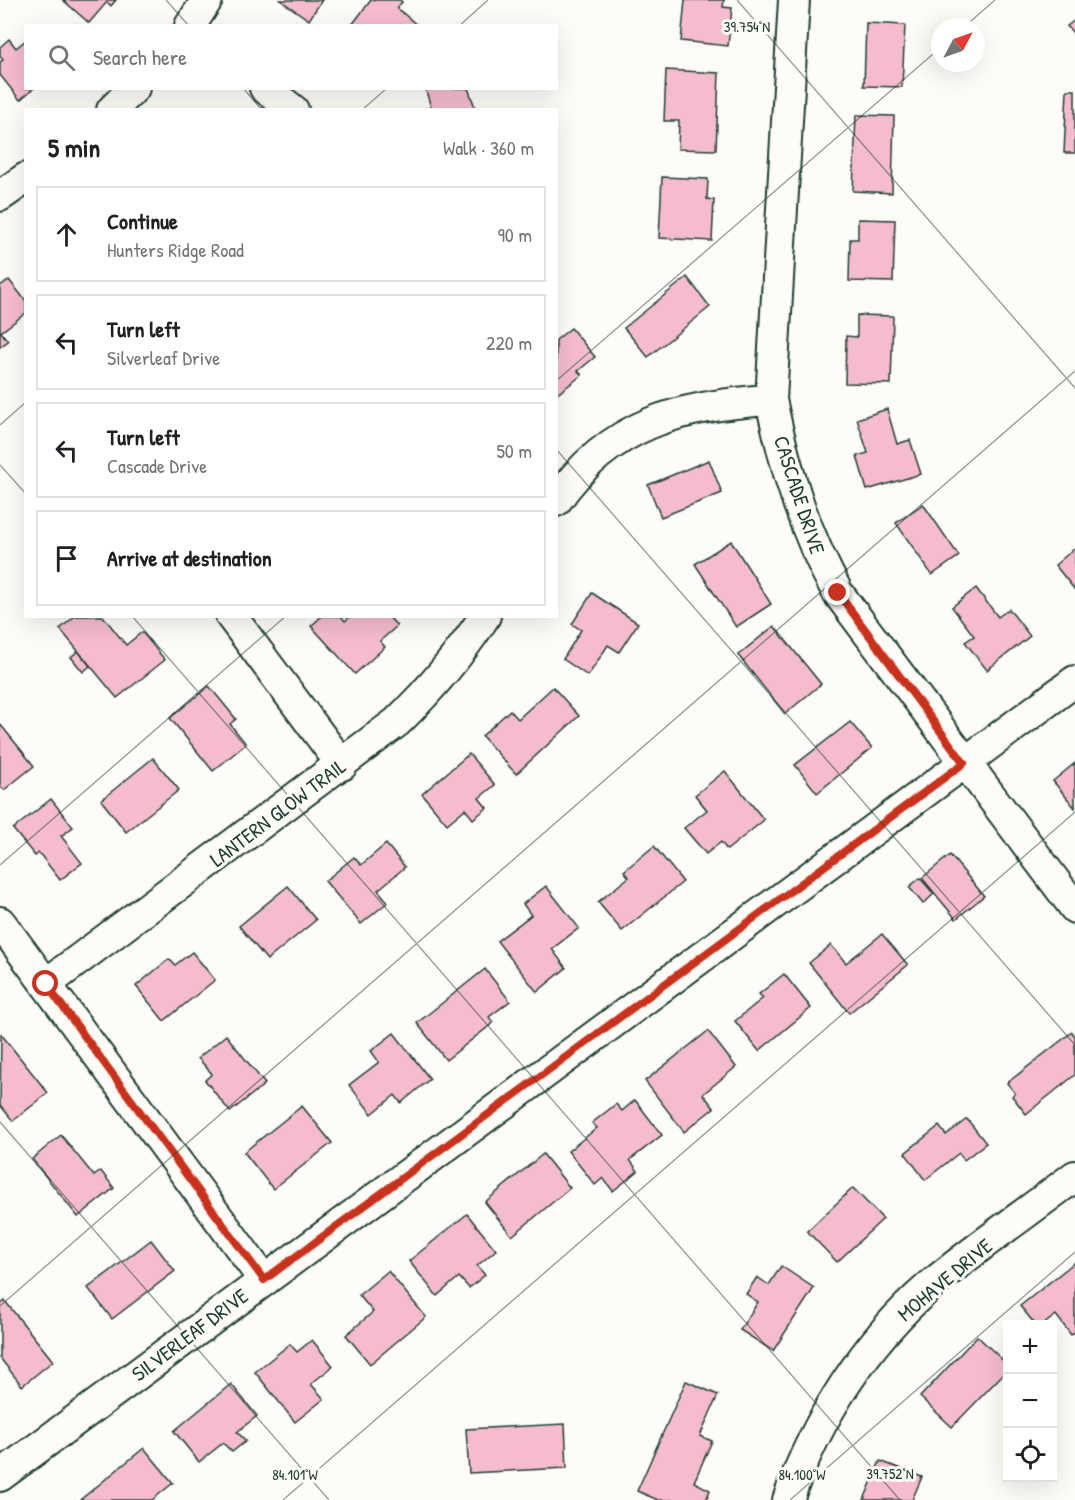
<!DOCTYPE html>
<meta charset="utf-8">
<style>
body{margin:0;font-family:"Patrick Hand",sans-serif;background:#f6f6f6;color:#202124}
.controls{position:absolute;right:18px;bottom:18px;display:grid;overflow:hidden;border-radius:0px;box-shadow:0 6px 24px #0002}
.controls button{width:54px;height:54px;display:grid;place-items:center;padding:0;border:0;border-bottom:2px solid #e0e0e0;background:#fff;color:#202124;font:30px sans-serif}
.compass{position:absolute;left:931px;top:18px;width:54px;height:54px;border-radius:50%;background:#fff;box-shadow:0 6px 24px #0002;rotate:49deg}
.stop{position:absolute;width:18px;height:18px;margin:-14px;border:4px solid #c8321e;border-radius:50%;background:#fff}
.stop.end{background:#c8321e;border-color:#fff;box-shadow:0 2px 6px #0008}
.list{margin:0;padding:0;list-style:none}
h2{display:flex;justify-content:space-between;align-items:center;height:78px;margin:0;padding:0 24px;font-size:26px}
h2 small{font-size:20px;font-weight:400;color:#757577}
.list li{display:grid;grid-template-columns:39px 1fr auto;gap:18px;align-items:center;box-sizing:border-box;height:96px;margin:0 12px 12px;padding:0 12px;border:2px solid #e0e0e0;border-radius:0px}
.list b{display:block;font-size:22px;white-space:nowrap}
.list p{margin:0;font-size:20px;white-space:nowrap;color:#757577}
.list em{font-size:20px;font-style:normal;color:#757577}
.icon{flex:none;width:33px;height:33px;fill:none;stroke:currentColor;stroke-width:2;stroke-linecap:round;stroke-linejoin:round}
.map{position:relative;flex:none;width:1075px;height:1500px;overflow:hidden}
.search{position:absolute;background:#fff;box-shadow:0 6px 24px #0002;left:24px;top:24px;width:534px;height:66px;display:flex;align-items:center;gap:15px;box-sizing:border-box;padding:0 21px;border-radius:0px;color:#757577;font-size:22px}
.panel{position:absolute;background:#fff;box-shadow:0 6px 24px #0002;left:24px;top:108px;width:534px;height:510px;border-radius:0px}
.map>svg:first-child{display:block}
</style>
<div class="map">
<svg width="1075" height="1500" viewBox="0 0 1075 1500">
<rect width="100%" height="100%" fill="#fdfcf7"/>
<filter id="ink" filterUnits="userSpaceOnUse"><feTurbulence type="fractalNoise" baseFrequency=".0167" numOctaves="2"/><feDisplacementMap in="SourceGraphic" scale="12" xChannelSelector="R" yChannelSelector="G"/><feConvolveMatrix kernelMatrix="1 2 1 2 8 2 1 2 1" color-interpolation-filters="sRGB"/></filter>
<g filter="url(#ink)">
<g fill="#f5bcce" stroke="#1f3d34" stroke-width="1.5">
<path d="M63,0h53l-5,6 -4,-4 -18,21z"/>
<path d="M280,0h42l-13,20z"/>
<path d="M371,0h29l2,2 -5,6 21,18h-67z"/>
<path d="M685,0h39l-1,7 9,1 -4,38 -47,-5z"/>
<path d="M1075,20v15l-8,-9z"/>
<path d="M866,23l39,2 -3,62 -38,-1z"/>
<path d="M9,39l7,9 10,-8v48h8l-14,12 -20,-25v-13l3,-2 -3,-4v-9z"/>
<path d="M666,70l53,3 -3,77 -38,-1 1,-28h-15z"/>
<path d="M425,88h43l8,22h-44z"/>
<path d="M1067,90h8v63h-11z"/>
<path d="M856,115l38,1 -2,77 -39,-2z"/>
<path d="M662,177l46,2 -1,20 7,1 -2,41 -53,-3z"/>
<path d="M858,219l37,1 -2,62 -44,-1 1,-42h8z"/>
<path d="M687,277l23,30 -62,50 -24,-29z"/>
<path d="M9,280l17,21v12l-25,19 7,9 -8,6v-61z"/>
<path d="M857,315l36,1 -2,68 -46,-1 1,-47 11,1z"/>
<path d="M571,328l24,29 -17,14 4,4 -26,20v-55z"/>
<path d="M887,409l10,35 13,-4 11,34 -54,16 -10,-34 11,-3 -11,-34z"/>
<path d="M709,460l13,33 -61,24 -13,-32z"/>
<path d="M923,504l36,52 -27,19 -36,-52z"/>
<path d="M731,541l40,63 -35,23 -41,-63z"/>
<path d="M1075,548v42l-20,-25z"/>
<path d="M976,588l22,29 11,-8 21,27 -43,34 -22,-28 9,-6 -22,-29z"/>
<path d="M592,593l46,30 -19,29 -11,-7 -20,31 -25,-17 18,-29 -9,-6z"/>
<path d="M75,616h28l23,29 16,-13 23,28 -48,38 -57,-69z"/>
<path d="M322,616h19l4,5 6,-5h37l9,10 -17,15 5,6 -30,27 -44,-48z"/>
<path d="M774,626l47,58 -36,30 -47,-59z"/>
<path d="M78,651l12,15 -7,6 -12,-15z"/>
<path d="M209,686l27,33 -6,5 16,20 -33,27 -43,-53z"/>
<path d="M553,687l26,29 -63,58 -34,-38 28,-26 8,9z"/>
<path d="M850,722l22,26 -55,45 -22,-28z"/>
<path d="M0,724l34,42 -30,24 -4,-4z"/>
<path d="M469,754l26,31 -16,13 8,10 -14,11 -8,-10 -18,15 -25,-30z"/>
<path d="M153,758l26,32 -53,42 -25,-32z"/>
<path d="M1075,763v45l-22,-27z"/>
<path d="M725,771l39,49 -37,30 -6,-8 -15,12 -22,-26 23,-18 -12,-15z"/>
<path d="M51,799l22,28 -12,9 21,27 -22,17 -21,-27 -4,3 -22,-27z"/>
<path d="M386,844l19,23 -27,23 10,12 -27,22 -36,-43 29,-24 7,8z"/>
<path d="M654,846l29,36 -61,49 -24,-29 31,-25 -5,-6z"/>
<path d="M950,855l34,41 -28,23 -34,-41z"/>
<path d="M920,878l14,16 -11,10 -14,-17z"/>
<path d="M288,886l28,34 -49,40 -28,-34z"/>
<path d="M546,886l33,42 -27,21 14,19 -29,24 -40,-51 34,-26 -8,-11z"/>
<path d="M882,934l26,31 -59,48 -40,-50 22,-18 15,18z"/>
<path d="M192,952l23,28 -51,41 -28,-35 33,-27 6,6z"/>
<path d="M485,969l25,32 -21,16 4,6 -47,37 -29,-37z"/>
<path d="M784,974l27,34 -52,43 -24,-30 28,-23 -4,-4z"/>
<path d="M708,1031l28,36 -33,27 11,14 -30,24 -39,-51z"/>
<path d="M1072,1032l3,4v39l-49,39 -14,-18 3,-3 -8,-10z"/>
<path d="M394,1033l36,46 -29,24 -6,-8 -23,19 -23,-29 30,-23 -8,-11z"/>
<path d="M1,1034l47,59 -35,28 -13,-16z"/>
<path d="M226,1035l39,49 -35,28 -25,-32 7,-6 -14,-16z"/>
<path d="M635,1100l27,35 -32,25 8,11 -25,20 -10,-13 -8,7 -27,-34 29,-23 -5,-5 24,-19 6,7z"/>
<path d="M302,1106l30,37 -59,46 -29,-37z"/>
<path d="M967,1119l19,24 -22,17 -5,-7 -34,27 -20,-27 34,-27 7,9z"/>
<path d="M61,1135l33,41 7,-5 13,17 -36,29 -46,-58z"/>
<path d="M543,1154l27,34 -58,48 -27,-34z"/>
<path d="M853,1188l30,31 -46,43 -30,-31z"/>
<path d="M467,1214l29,36 -19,16 8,9 -16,13 -10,-11 -22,19 -28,-35z"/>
<path d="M151,1240l24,31 -63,48 -24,-31z"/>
<path d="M1075,1262v70l-4,3 -15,-20 -12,9h-9l-15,-18z"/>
<path d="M781,1266l33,22 -41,63 -33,-21 18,-28 -12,-8 11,-17 12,8z"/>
<path d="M388,1271l38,46 -56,47 -24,-29 27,-23 -14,-17z"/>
<path d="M5,1301l48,60 -31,25 -22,-28v-53z"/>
<path d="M977,1336l31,29v4l-56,58 -32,-30z"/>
<path d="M312,1340l21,26 -22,18 13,15 -29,23 -40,-50 35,-28 7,8z"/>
<path d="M686,1381l32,14 -18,41 12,5 -18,41 16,8 -4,10h-48l-21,-9z"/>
<path d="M231,1384l26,32 -20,16 9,9 -14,11 -9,-9 -24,19 -25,-31z"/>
<path d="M565,1424l2,44 -98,5 -3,-44z"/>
<path d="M144,1448l29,35 -21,17h-72z"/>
<path d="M880,1461l42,16 -10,23h-48z"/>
</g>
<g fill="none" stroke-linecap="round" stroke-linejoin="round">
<g stroke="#1f3d34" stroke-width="34">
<g id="minor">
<path d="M794,0l-23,400c14,68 33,132 67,193l237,315"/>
<path d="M190,26l17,-26"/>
<path d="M265,88l28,22"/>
<path d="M112,110l22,-22"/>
<path d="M0,196l26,-18"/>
<path d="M556,501c54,-78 126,-96 215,-101"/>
<path d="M231,616l111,149"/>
<path d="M0,922l264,358"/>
<path d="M46,984l351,-262c34,-33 62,-66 88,-106"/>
<path d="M0,1476l1075,-795"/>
<path d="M788,1500c27,-79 78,-159 142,-214 46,-39 97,-73 145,-110"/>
</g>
</g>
<use href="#minor" stroke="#fdfcf7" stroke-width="30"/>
</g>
</g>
<g fill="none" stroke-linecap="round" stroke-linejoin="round" filter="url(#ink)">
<path stroke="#c8321e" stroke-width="8" d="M46,984l218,296 700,-517 -126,-170"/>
</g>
<path fill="none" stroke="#1f3d34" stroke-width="1.5" stroke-opacity="0.45" d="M166,0l23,26M737,0l338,388M459,26l29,-26M964,27l31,-27M243,88l19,22M362,110l25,-22M556,381l384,-333M0,425l26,-23M556,449l519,596M0,465l26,29M132,616l768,884M0,865l286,-249M0,1122l329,378M0,1306l1075,-935M283,1500l792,-688M790,1500l285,-248"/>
<g text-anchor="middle" stroke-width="6" stroke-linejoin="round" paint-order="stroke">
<g font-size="21" fill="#1f3d34" stroke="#fdfcf7">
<text transform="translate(799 495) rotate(72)" y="7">CASCADE DRIVE</text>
<text transform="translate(278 813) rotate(-37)" y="7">LANTERN GLOW TRAIL</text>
<text transform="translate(945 1280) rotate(-40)" y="7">MOHAVE DRIVE</text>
<text transform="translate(190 1335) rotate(-37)" y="7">SILVERLEAF DRIVE</text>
</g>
</g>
<g font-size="15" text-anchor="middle" fill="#1f3d34" stroke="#fdfcf7" stroke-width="6" stroke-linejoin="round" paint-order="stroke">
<text x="747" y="32">39.754°N</text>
<text x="890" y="1479">39.752°N</text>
<text x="295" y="1480">84.101°W</text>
<text x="802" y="1480">84.100°W</text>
</g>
</svg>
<div class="controls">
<button>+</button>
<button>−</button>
<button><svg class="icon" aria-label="locate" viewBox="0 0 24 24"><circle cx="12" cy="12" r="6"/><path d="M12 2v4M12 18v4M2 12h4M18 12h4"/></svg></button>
</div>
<svg class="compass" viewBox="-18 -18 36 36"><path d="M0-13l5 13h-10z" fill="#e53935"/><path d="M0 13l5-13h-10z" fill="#757577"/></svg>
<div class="stop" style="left:46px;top:984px"></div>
<div class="stop end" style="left:838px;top:593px"></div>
<div class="search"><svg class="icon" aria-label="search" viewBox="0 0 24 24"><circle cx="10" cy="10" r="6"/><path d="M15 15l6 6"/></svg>Search here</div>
<section class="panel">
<h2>5 min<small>Walk · 360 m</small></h2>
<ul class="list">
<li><svg class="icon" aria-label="ahead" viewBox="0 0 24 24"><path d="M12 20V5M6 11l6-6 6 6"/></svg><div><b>Continue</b><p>Hunters Ridge Road</p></div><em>90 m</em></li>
<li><svg class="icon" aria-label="left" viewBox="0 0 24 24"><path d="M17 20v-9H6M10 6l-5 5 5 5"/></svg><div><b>Turn left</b><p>Silverleaf Drive</p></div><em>220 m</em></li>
<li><svg class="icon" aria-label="left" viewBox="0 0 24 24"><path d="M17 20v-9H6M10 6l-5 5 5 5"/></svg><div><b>Turn left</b><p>Cascade Drive</p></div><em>50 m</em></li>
<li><svg class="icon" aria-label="arrive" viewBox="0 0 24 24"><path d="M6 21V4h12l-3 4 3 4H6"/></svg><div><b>Arrive at destination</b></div></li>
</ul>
</section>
</div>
